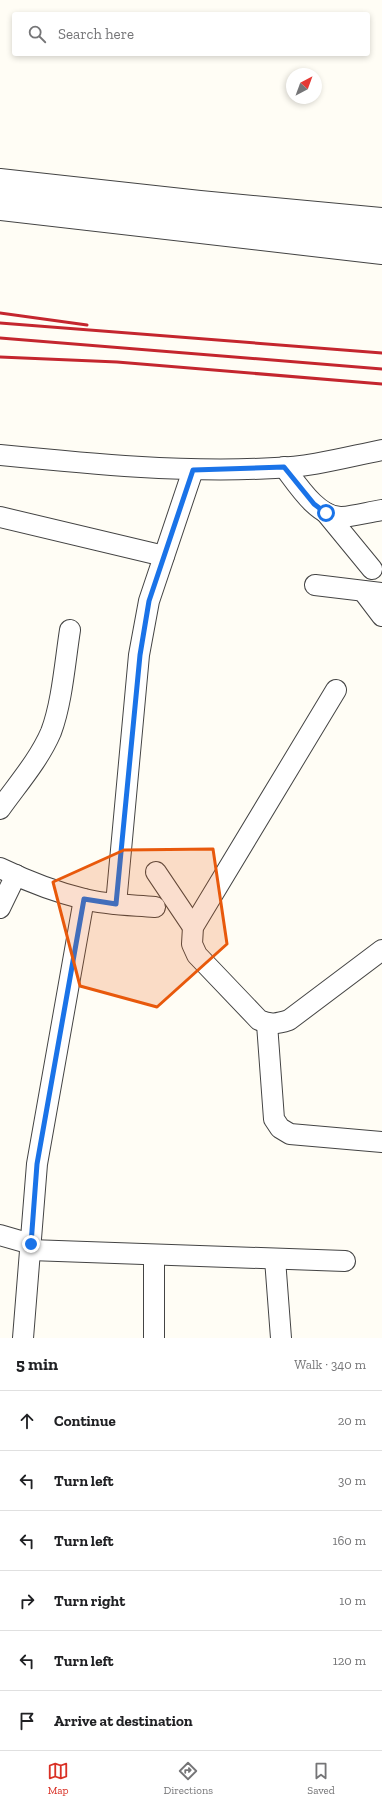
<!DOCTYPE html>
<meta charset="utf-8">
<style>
body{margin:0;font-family:"Zilla Slab",serif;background:#f6f6f6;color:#202124}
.compass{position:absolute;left:286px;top:68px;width:36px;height:36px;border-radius:50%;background:#fff;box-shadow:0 2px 6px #0003;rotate:41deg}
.stop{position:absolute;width:12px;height:12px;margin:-9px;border:3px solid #1a73e8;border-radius:50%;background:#fff}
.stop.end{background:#1a73e8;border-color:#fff;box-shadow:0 1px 4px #0008}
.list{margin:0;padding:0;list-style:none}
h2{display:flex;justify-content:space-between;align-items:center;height:52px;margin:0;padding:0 16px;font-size:17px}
h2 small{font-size:13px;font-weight:400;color:#757577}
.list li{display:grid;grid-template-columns:26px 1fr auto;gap:12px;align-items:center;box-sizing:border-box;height:60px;padding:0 16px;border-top:1px solid #e0e0e0}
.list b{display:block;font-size:15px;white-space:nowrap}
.list em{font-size:13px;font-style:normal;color:#757577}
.icon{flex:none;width:22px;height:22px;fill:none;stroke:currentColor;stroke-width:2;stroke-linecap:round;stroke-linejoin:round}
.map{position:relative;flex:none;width:382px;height:1338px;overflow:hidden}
.search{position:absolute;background:#fff;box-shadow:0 2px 6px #0003;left:12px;right:12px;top:12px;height:44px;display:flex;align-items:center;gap:10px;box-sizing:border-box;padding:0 14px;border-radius:4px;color:#757577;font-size:15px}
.sheet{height:412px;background:#fff}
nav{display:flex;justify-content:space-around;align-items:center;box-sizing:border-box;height:56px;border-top:1px solid #e0e0e0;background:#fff;font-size:11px;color:#757577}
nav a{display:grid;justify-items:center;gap:2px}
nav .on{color:#d93025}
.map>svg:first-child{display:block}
</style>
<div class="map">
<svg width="382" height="1338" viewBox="0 0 382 1338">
<rect width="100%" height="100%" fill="#fffdf5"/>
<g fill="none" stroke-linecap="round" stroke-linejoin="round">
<g stroke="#444" stroke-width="22">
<g id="minor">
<path d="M0,179l200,22 182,17"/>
<path d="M0,194l238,27 144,14"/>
<path d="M0,210l382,44"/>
<path d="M0,455c91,9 183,18 275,13 36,-1 72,-11 107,-18"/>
<path d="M284,467c13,17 34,51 58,50 13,-1 27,-5 40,-7"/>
<path d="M326,513l46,56"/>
<path d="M0,517l164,39"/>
<path d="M315,585l67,8"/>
<path d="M363,591l19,25"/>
<path d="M336,690l-143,237 -1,17 5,11 62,65c11,5 18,4 30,0l93,-70"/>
<path d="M0,809c17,-24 39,-49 51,-77 11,-29 14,-70 19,-102"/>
<path d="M0,868c27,13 55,24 84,31 23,6 48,6 71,8"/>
<path d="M156,872l37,55"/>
<path d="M116,904l23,-249 10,-54 44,-131"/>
<path d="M0,908l16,-33"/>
<path d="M267,1024l7,95 6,9 10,6 92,8"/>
<path d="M0,1235l31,9"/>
<path d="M30,1250l315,11"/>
<path d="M275,1259l6,79"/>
<path d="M23,1338l14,-174 47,-265"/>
<path d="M154,1338v-83"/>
</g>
</g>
<use href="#minor" stroke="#fff" stroke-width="20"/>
<g stroke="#c4262e" stroke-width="3">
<path d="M0,313l87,12"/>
<path d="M0,323l382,30"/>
<path d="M0,338l382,31"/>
<path d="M0,357l117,5 265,22"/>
</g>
</g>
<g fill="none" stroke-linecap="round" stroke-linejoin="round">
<path stroke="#1a73e8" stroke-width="5" d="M31,1244l6,-80 47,-265 32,5 24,-249 9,-54 44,-131 91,-3 30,37 12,9"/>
</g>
<path fill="#e8590c" fill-opacity="0.2" stroke="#e8590c" stroke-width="3" stroke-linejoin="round" d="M213,849l14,95 -70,63 -77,-21 -27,-104 71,-32z"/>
</svg>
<svg class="compass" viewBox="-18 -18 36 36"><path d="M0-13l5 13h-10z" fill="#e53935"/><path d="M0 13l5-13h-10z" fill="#757577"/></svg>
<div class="stop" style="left:326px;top:513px"></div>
<div class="stop end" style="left:31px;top:1244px"></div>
<div class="search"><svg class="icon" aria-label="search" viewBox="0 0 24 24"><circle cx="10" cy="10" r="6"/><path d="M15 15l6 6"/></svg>Search here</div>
</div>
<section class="sheet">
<h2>5 min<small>Walk · 340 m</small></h2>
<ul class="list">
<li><svg class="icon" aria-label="ahead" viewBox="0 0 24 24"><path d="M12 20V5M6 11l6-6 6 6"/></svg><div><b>Continue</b></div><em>20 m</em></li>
<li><svg class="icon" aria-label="left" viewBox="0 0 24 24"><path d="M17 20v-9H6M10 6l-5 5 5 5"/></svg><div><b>Turn left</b></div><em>30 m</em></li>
<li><svg class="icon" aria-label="left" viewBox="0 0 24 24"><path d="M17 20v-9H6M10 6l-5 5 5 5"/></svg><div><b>Turn left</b></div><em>160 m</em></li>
<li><svg class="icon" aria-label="right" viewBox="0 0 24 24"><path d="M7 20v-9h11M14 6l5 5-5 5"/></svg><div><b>Turn right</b></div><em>10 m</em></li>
<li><svg class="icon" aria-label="left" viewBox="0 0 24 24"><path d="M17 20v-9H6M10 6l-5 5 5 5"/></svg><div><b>Turn left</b></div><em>120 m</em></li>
<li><svg class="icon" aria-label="arrive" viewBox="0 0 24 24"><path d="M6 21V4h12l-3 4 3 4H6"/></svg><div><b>Arrive at destination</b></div></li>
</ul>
</section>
<nav>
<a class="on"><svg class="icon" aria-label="map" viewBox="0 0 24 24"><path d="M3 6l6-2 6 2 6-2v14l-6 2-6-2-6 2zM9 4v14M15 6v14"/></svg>Map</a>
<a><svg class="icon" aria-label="directions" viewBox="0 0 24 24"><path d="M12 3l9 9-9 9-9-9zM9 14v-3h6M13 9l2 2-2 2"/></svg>Directions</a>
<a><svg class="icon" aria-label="saved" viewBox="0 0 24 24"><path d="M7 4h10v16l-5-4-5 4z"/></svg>Saved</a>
</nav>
